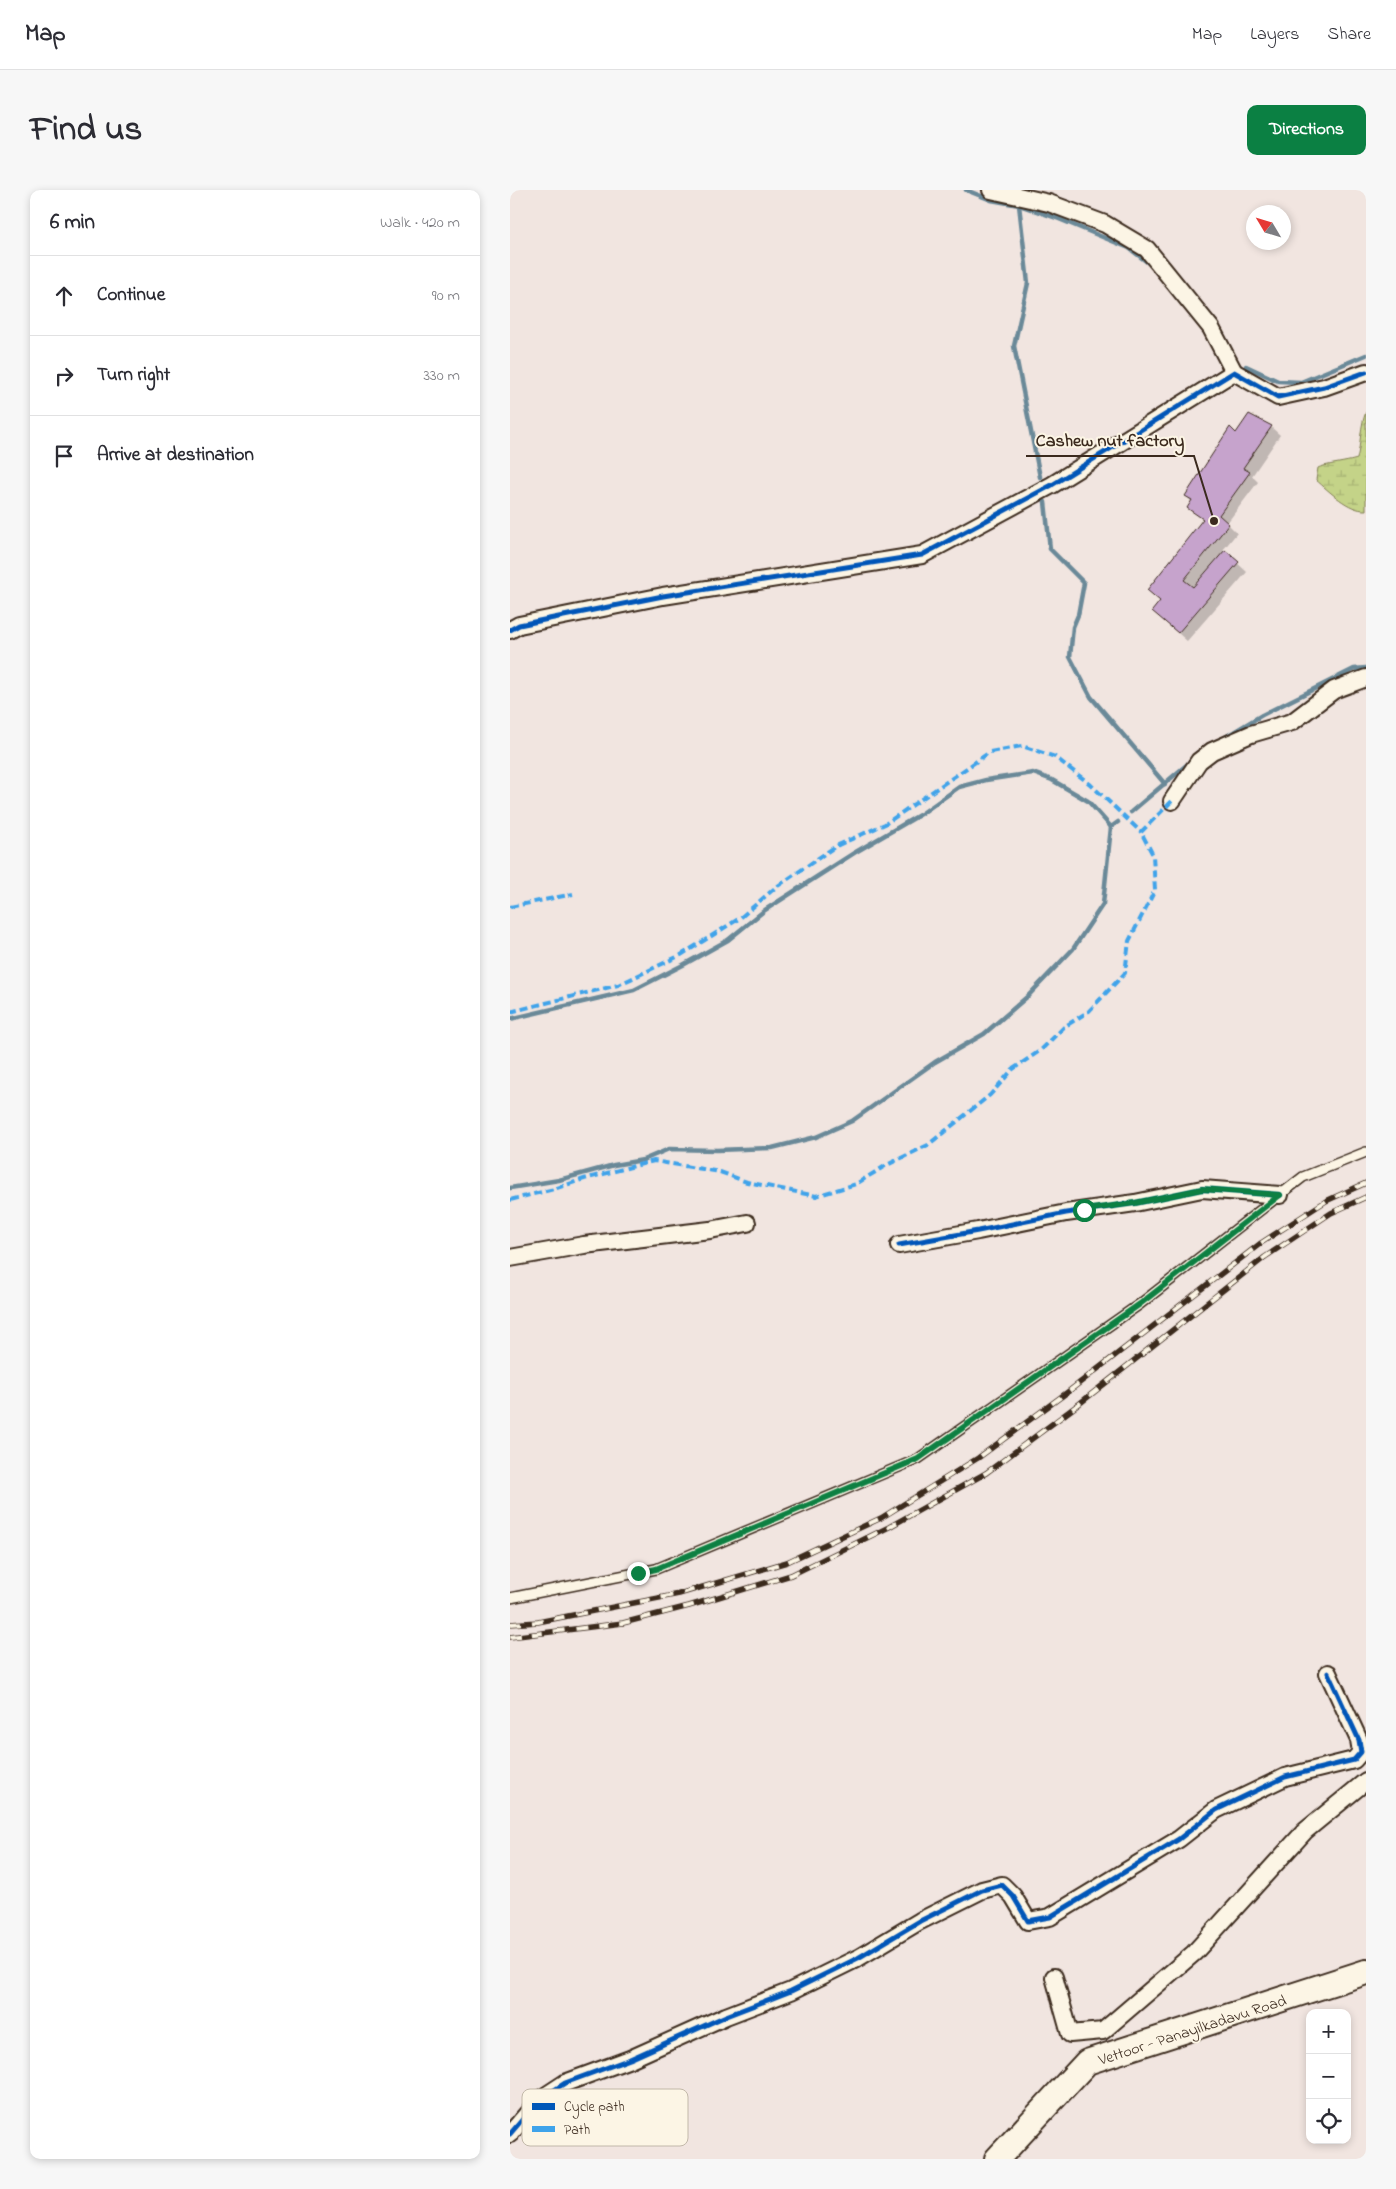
<!DOCTYPE html>
<meta charset="utf-8">
<style>
body{margin:0;font-family:"Indie Flower",sans-serif;background:#f7f7f7;color:#2b2b33}
.controls{position:absolute;right:15px;bottom:15px;display:grid;overflow:hidden;border-radius:10px;box-shadow:0 2px 8px #0003}
.controls button{width:45px;height:45px;display:grid;place-items:center;padding:0;border:0;border-bottom:1px solid #e1e1e2;background:#fff;color:#2b2b33;font:25px sans-serif}
.compass{position:absolute;left:736px;top:15px;width:45px;height:45px;border-radius:50%;background:#fff;box-shadow:0 2px 8px #0003;rotate:308deg}
.stop{position:absolute;width:15px;height:15px;margin:-11px;border:4px solid #0b8043;border-radius:50%;background:#fff}
.stop.end{background:#0b8043;border-color:#fff;box-shadow:0 1px 5px #0008}
.list{margin:0;padding:0;list-style:none}
h2{display:flex;justify-content:space-between;align-items:center;height:65px;margin:0;padding:0 20px;font-size:21px}
h2 small{font-size:16px;font-weight:400;color:#7c7c81}
.list li{display:grid;grid-template-columns:32px 1fr auto;gap:15px;align-items:center;box-sizing:border-box;height:80px;padding:0 20px;border-top:1px solid #e1e1e2}
.list b{display:block;font-size:19px;white-space:nowrap}
.list em{font-size:16px;font-style:normal;color:#7c7c81}
.icon{flex:none;width:28px;height:28px;fill:none;stroke:currentColor;stroke-width:2;stroke-linecap:round;stroke-linejoin:round}
.map{position:relative;flex:none;width:856px;height:1969px;overflow:hidden;border-radius:10px}
header{display:flex;align-items:center;gap:30px;box-sizing:border-box;height:70px;padding:0 25px;background:#fff;border-bottom:1px solid #e1e1e2}
header strong{font-size:24px}
nav{display:flex;gap:28px;margin-inline-start:auto;font-size:18px}
.intro{display:flex;align-items:center;justify-content:space-between;box-sizing:border-box;height:120px;padding:0 30px}
h1{margin:0;font-size:35px}
.button{padding:12px 22px;border-radius:10px;background:#0b8043;color:#fff;font-size:18px;font-weight:700}
main{display:flex;gap:30px;padding:0 30px}
aside{flex:1;background:#fff;border-radius:10px;box-shadow:0 2px 8px #0003}
.map>svg:first-child{display:block}
</style>
<header>
<strong>Map</strong>
<nav><a>Map</a><a>Layers</a><a>Share</a></nav>
</header>
<div class="intro"><h1>Find us</h1><a class="button">Directions</a></div>
<main>
<aside>
<h2>6 min<small>Walk · 420 m</small></h2>
<ul class="list">
<li><svg class="icon" aria-label="ahead" viewBox="0 0 24 24"><path d="M12 20V5M6 11l6-6 6 6"/></svg><div><b>Continue</b></div><em>90 m</em></li>
<li><svg class="icon" aria-label="right" viewBox="0 0 24 24"><path d="M7 20v-9h11M14 6l5 5-5 5"/></svg><div><b>Turn right</b></div><em>330 m</em></li>
<li><svg class="icon" aria-label="arrive" viewBox="0 0 24 24"><path d="M6 21V4h12l-3 4 3 4H6"/></svg><div><b>Arrive at destination</b></div></li>
</ul>
</aside>
<div class="map">
<svg width="856" height="1969" viewBox="0 0 856 1969">
<defs>
<pattern id="wetland-marsh" width="20" height="14" patternUnits="userSpaceOnUse" patternTransform="scale(1.25)"><rect width="20" height="14" fill="#c4d388"/><path d="M1 5h8M5 5V1M11 12h8M15 12V8" fill="none" stroke="#a9b575"/></pattern>
</defs>
<rect width="100%" height="100%" fill="#f1e5e0"/>
<filter id="ink" filterUnits="userSpaceOnUse"><feTurbulence type="fractalNoise" baseFrequency=".02" numOctaves="2"/><feDisplacementMap in="SourceGraphic" scale="10" xChannelSelector="R" yChannelSelector="G"/><feConvolveMatrix kernelMatrix="1 2 1 2 8 2 1 2 1" color-interpolation-filters="sRGB"/></filter>
<g filter="url(#ink)">
<path fill="url(#wetland-marsh)" stroke="#807e53" d="M856,222v98c-17,1 -37,-19 -50,-30l2,-12c5,-3 30,-6 39,-9 4,-16 3,-33 9,-47z"/>
<path fill="#0003" d="M761,237l9,8 -28,41 6,6 -31,41 10,10 -14,17 24,22 -60,69 -34,-30 8,-9 43,-81 -15,-14 3,-5 -6,-6 50,-61z"/>
<g fill="none" stroke-linecap="round" stroke-linejoin="round">
<g stroke="#6a8998" stroke-width="4.5">
<path d="M456,0l25,10 28,5 40,14 70,29 22,17"/>
<path d="M509,15l9,78 -14,63 26,131"/>
<path d="M736,176l32,15 23,1 65,-27"/>
<path d="M535,312l5,47 34,34 -6,32 -5,12 -3,30 21,40 74,87"/>
<path d="M712,549l40,-24 92,-46 12,-1"/>
<path d="M621,622l59,-50"/>
<path d="M0,829l124,-29 49,-25 45,-25 37,-30 89,-57 67,-39 38,-27 27,-7 47,-7 19,7 36,21 23,26 7,-5"/>
<path d="M0,998l49,-8 55,-15 29,-5 26,-11 48,1 55,-2 44,-11 36,-16 83,-59 49,-28 44,-38 45,-47 30,-45 8,-77"/>
</g>
</g>
<path fill="#c6a3cc" stroke="#3b2a1e" d="M739,224l23,12 -29,42 7,4 -31,43 10,9 -45,56 9,7 32,-37 14,12 -61,71 -26,-22 8,-10 -13,-11 56,-71 -16,-11 5,-8 -7,-4 45,-69 6,6z"/>
<g fill="none" stroke-linecap="round" stroke-linejoin="round">
<g stroke="#3b2a1e" stroke-width="12">
<path id="service" d="M0,1408l146,-29 262,-110 222,-155 163,-127 63,-25"/>
</g>
<g stroke="#3b2a1e" stroke-width="20">
<g id="minor">
<path d="M481,0l58,13 56,21 42,25 64,79 23,44"/>
<path d="M0,440l9,-5 144,-29 259,-41 130,-70 182,-113 44,25 46,-10 42,-15"/>
<path d="M662,611l27,-40 13,-10 39,-17 41,-12 42,-32 32,-12"/>
<path d="M389,1055l79,-14 88,-18 69,-10 67,-14 78,6"/>
<path d="M0,1068l74,-13 126,-15 37,-7"/>
<path d="M544,1787l16,57 33,-3 91,-78 111,-122 61,-50"/>
<path d="M0,1944l29,-34 26,-17 65,-24 96,-43 65,-25 67,-33 62,-37 62,-31 20,-5 11,11 15,25 22,-4 129,-78 37,-29 69,-33 69,-17 7,-8 -2,-12 -31,-67"/>
</g>
</g>
<g stroke="#3b2a1e" stroke-width="28">
<path id="secondary" d="M487,1969l90,-97 279,-90"/>
</g>
<use href="#service" stroke="#fcf5e5" stroke-width="9"/>
<use href="#minor" stroke="#fcf5e5" stroke-width="16"/>
<use href="#secondary" stroke="#fcf5e5" stroke-width="24"/>
<g stroke="#3b2a1e" stroke-width="5.5">
<g id="rail">
<path d="M0,1434l28,-2 141,-28 108,-32 94,-44 97,-60 91,-67 192,-148 65,-42 40,-18"/>
<path d="M0,1447l113,-14 66,-17 102,-31 98,-48 97,-54 93,-69 186,-147 66,-44 35,-16"/>
</g>
</g>
<use href="#rail" stroke="#fcf5e5" stroke-width="4" stroke-dasharray="11" stroke-linecap="butt"/>
<g stroke="#3fa3ea" stroke-width="4" stroke-dasharray="8 4" stroke-linecap="butt">
<path d="M0,717l63,-13"/>
<path d="M0,822l108,-27 63,-30 59,-37 35,-30 61,-42 49,-22 105,-72 32,-6 33,11 35,27 51,48"/>
<path d="M0,1010l44,-11 30,-10 70,-18 66,11 27,10 69,14 40,-12 29,-18 43,-21 62,-50 23,-26 28,-19 23,-23 25,-16 36,-38 4,-32 26,-51 -2,-35 -12,-23 31,-31"/>
</g>
<g stroke="#fcf5e5" stroke-width="8">
<g id="cycleway">
<path d="M0,440l9,-5 144,-29 259,-41 130,-70 182,-113 44,25 46,-10 42,-15"/>
<path d="M389,1055l79,-14 88,-18 69,-10 67,-14 78,6"/>
<path d="M0,1944l29,-34 26,-17 65,-24 96,-43 65,-25 67,-33 62,-37 62,-31 20,-5 11,11 15,25 22,-4 129,-78 37,-29 69,-33 69,-17 7,-8 -2,-12 -31,-67"/>
</g>
</g>
<use href="#cycleway" stroke="#0057b8" stroke-width="5"/>
</g>
</g>
<g fill="none" stroke-linecap="round" stroke-linejoin="round" filter="url(#ink)">
<path stroke="#0b8043" stroke-width="6" d="M128,1383l18,-4 262,-110 222,-155 140,-109 -78,-6 -67,14 -51,7"/>
</g>
<g text-anchor="middle" stroke-width="4" stroke-linejoin="round" paint-order="stroke">
<g font-size="16" fill="#3b2a1e" stroke="#fcf5e5">
<text transform="translate(682 1839) rotate(-18)" y="6">Vettoor - Panayilkadavu Road</text>
</g>
</g>
<rect x="12" y="1899" width="166" height="57" rx="8" fill="#fcf5e5" stroke="#c2b8a9" stroke-width="1"/>
<rect x="22" y="1913" width="23" height="7" fill="#0057b8"/>
<rect x="22" y="1936" width="23" height="6" fill="#3fa3ea"/>
<g font-size="14" fill="#3b2a1e">
<text x="54" y="1921">Cycle path</text>
<text x="54" y="1944">Path</text>
</g>
<path fill="none" stroke="#3b2a1e" stroke-width="2" d="M704 331L684 266H516"/>
<circle fill="#3b2a1e" stroke="#fcf5e5" stroke-width="2" cx="704" cy="331" r="5"/>
<g font-size="18" text-anchor="middle" font-weight="bold" fill="#3b2a1e" stroke="#fcf5e5" stroke-width="4" stroke-linejoin="round" paint-order="stroke">
<text x="600" y="256">Cashew nut factory</text>
</g>
</svg>
<div class="controls">
<button>+</button>
<button>−</button>
<button><svg class="icon" aria-label="locate" viewBox="0 0 24 24"><circle cx="12" cy="12" r="6"/><path d="M12 2v4M12 18v4M2 12h4M18 12h4"/></svg></button>
</div>
<svg class="compass" viewBox="-18 -18 36 36"><path d="M0-13l5 13h-10z" fill="#e53935"/><path d="M0 13l5-13h-10z" fill="#7c7c81"/></svg>
<div class="stop" style="left:574px;top:1020px"></div>
<div class="stop end" style="left:128px;top:1383px"></div>
</div>
</main>
